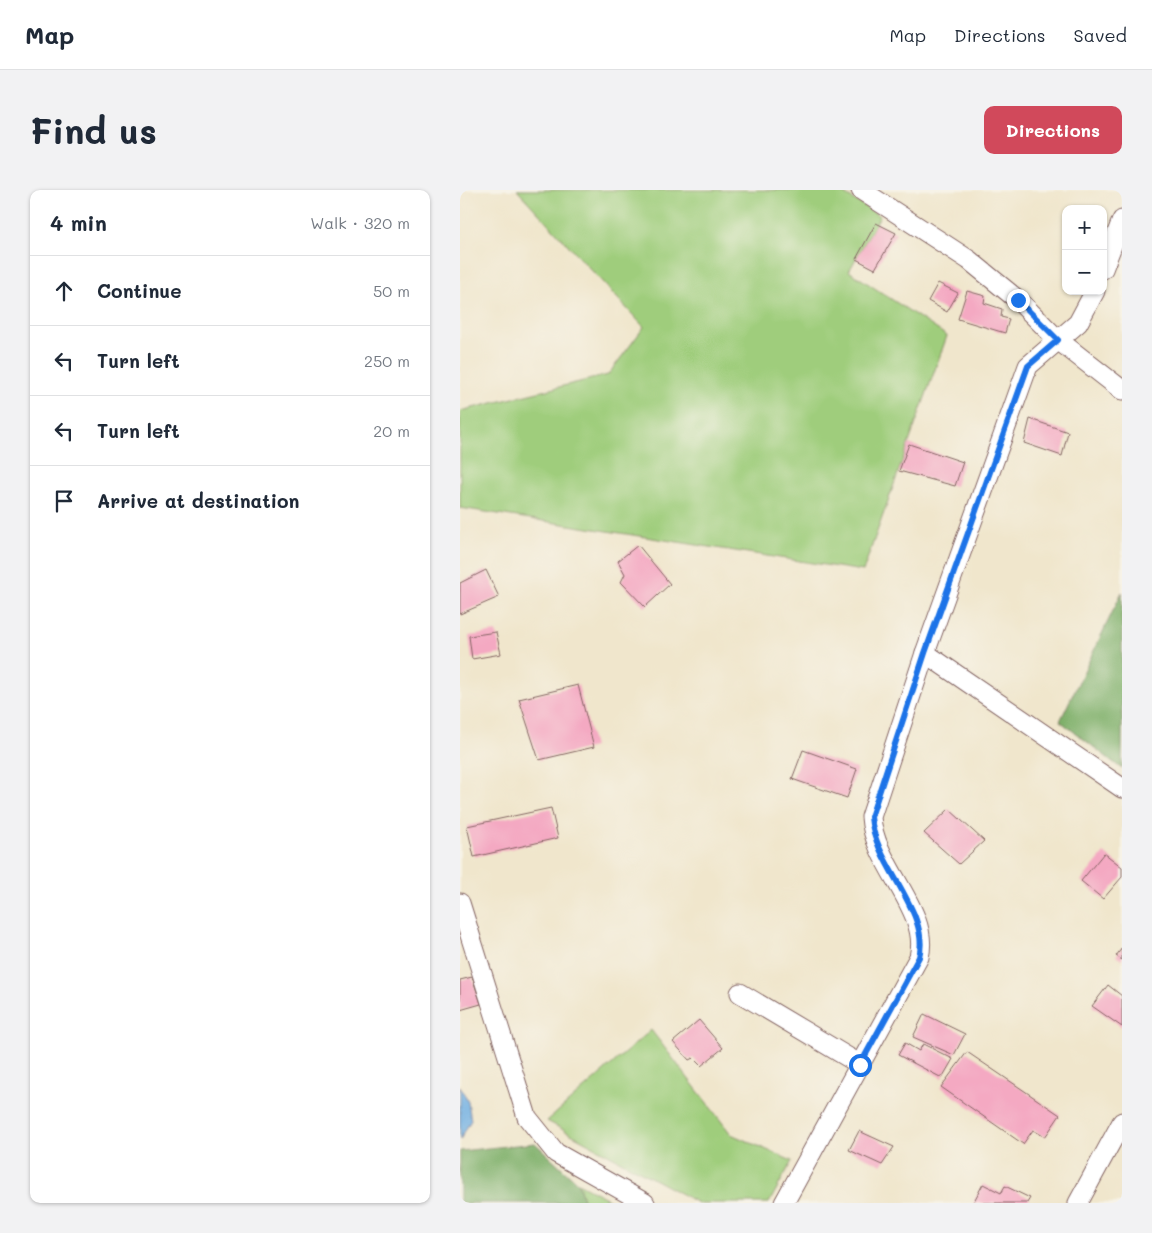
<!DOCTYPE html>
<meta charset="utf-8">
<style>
body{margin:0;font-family:Mali,sans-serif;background:#f2f2f3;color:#1f2937}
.controls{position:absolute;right:15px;top:15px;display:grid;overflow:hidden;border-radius:10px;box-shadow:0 1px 4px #0004}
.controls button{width:45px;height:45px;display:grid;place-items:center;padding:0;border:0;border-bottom:1px solid #e0e1e3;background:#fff;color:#1f2937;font:25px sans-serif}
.stop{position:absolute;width:15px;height:15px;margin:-11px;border:4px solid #1a73e8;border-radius:50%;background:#fff}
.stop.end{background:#1a73e8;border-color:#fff;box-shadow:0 1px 5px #0008}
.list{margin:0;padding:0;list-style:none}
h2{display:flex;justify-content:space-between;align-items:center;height:65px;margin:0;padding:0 20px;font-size:21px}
h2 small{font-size:16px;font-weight:400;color:#747a83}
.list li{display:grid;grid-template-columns:32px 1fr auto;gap:15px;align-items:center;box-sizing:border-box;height:70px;padding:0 20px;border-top:1px solid #e0e1e3}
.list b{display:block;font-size:19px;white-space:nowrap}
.list em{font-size:16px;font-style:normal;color:#747a83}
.icon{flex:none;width:28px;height:28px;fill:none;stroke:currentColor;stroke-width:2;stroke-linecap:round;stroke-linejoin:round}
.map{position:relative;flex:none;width:662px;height:1013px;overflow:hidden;border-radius:10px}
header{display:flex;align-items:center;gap:30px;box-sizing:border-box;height:70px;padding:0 25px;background:#fff;border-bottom:1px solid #e0e1e3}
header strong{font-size:24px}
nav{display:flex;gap:28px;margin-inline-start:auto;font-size:18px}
.intro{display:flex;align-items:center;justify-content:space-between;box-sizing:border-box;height:120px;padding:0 30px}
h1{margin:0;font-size:35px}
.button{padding:12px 22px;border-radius:10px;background:#d1495b;color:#fff;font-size:18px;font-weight:700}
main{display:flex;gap:30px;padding:0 30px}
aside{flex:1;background:#fff;border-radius:10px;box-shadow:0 1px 4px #0004}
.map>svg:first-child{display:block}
</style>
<header>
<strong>Map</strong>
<nav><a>Map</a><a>Directions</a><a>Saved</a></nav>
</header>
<div class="intro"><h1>Find us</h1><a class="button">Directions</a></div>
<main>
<aside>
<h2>4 min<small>Walk · 320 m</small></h2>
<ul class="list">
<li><svg class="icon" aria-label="ahead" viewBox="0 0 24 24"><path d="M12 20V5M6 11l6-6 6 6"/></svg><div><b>Continue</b></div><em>50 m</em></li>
<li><svg class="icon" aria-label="left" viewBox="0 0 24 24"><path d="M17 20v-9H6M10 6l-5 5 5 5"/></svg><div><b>Turn left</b></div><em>250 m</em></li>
<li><svg class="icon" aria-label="left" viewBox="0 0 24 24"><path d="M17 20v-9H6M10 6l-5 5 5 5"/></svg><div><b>Turn left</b></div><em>20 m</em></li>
<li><svg class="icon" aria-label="arrive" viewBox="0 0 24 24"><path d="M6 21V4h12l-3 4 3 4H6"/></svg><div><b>Arrive at destination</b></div></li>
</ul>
</aside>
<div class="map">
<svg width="662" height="1013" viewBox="0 0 662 1013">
<rect width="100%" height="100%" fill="#f7f3e8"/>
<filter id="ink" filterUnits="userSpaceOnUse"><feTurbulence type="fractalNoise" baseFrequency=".02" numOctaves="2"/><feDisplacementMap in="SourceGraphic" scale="10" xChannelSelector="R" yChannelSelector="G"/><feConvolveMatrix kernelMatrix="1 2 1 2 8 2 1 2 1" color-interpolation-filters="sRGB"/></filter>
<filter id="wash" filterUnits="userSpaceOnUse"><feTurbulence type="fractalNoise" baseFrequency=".0096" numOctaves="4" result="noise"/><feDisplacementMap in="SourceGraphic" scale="20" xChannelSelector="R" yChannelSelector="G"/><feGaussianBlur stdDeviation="1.12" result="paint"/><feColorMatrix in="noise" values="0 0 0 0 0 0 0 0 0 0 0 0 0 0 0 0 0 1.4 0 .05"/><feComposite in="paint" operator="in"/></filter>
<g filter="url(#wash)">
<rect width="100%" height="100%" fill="#f0e6cc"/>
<g fill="#9fcd7b" stroke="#747653">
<path d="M57,0h321l42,26 -31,55 98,65 -84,235 -403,-63v-97l148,-36 36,-48z"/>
<path d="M191,840l80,104 61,27 -23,42h-71l-151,-82z"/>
<path d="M118,993l38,20h-32z"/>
</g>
<g fill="#7fb06b" stroke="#64684b">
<path d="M662,402v177l-62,-48z"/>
<path d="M75,953l43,40 6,20h-124v-52z"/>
</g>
<path fill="#6fafe2" stroke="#5c6786" d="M0,896l8,16 3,18 -11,20z"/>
<g id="blocks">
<g fill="#f4a9c2">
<path d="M416,33l20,10 -21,36 -19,-10z"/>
<path d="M478,93l20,10 -11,19 -19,-11z"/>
<path d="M507,101l18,5 -1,7 18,6 -1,8 8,2 -4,14 -47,-14z"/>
<path d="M570,229l38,13 -6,24 -38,-13z"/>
<path d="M449,254l54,18 -8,24 -56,-15z"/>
<path d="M178,355l32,39 -25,23 -24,-25 4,-8 -7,-13z"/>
<path d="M26,380l13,27 -39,17v-31z"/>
<path d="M36,442l5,22 -29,5 -3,-23z"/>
<path d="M118,495l16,62 -55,13 -20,-61z"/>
<path d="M343,560l54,19 -10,29 -55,-19z"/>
<path d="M91,618l7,30 -84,19 -7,-31z"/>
<path d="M489,619l35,32 -25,23 -35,-31z"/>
<path d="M644,663l18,14v10l-19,22 -22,-18z"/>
<path d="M662,758v12l-6,-4z"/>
<path d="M12,787l9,27 -21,6v-30z"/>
<path d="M648,795l14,11v31l-30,-21z"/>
<path d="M464,824l41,20 -11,21 -41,-18z"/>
<path d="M239,830l24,28 -22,18 -8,-8 -4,2 -16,-18z"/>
<path d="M445,853l14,8 4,-7 30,15 -11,19 -44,-23z"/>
<path d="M507,862l93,63 -15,22 -12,-7 -10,14 -82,-57z"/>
<path d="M399,941l35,16 -12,18 -33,-15z"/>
<path d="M523,994l18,9 4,-7 25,12 -3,5h-54z"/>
</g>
</g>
</g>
<g filter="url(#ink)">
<use href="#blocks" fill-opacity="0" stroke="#846563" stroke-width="1"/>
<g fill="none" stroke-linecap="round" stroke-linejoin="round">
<g stroke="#846563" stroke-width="21">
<g id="street">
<path d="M401,0l108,70 49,40 40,40 64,50"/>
<path d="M643,79l19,-49"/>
<path d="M465,463l197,135"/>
<path d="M0,713l67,214 29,36 89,50"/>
<path d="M280,803l121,72"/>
<path d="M324,1013l135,-246c12,-46 -45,-91 -48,-140l54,-164 103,-287 50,-43 17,-32"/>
<path d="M618,1013l44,-81"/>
</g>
</g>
<use href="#street" stroke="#fff" stroke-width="19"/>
</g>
</g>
<g fill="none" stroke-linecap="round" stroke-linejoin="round" filter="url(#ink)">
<path stroke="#1a73e8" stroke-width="6" d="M400,875l59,-108c12,-45 -44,-91 -48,-140l54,-164 103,-287 30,-26 -40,-40"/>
</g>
</svg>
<div class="controls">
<button>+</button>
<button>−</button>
</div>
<div class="stop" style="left:400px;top:875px"></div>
<div class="stop end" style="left:558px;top:110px"></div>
</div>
</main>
